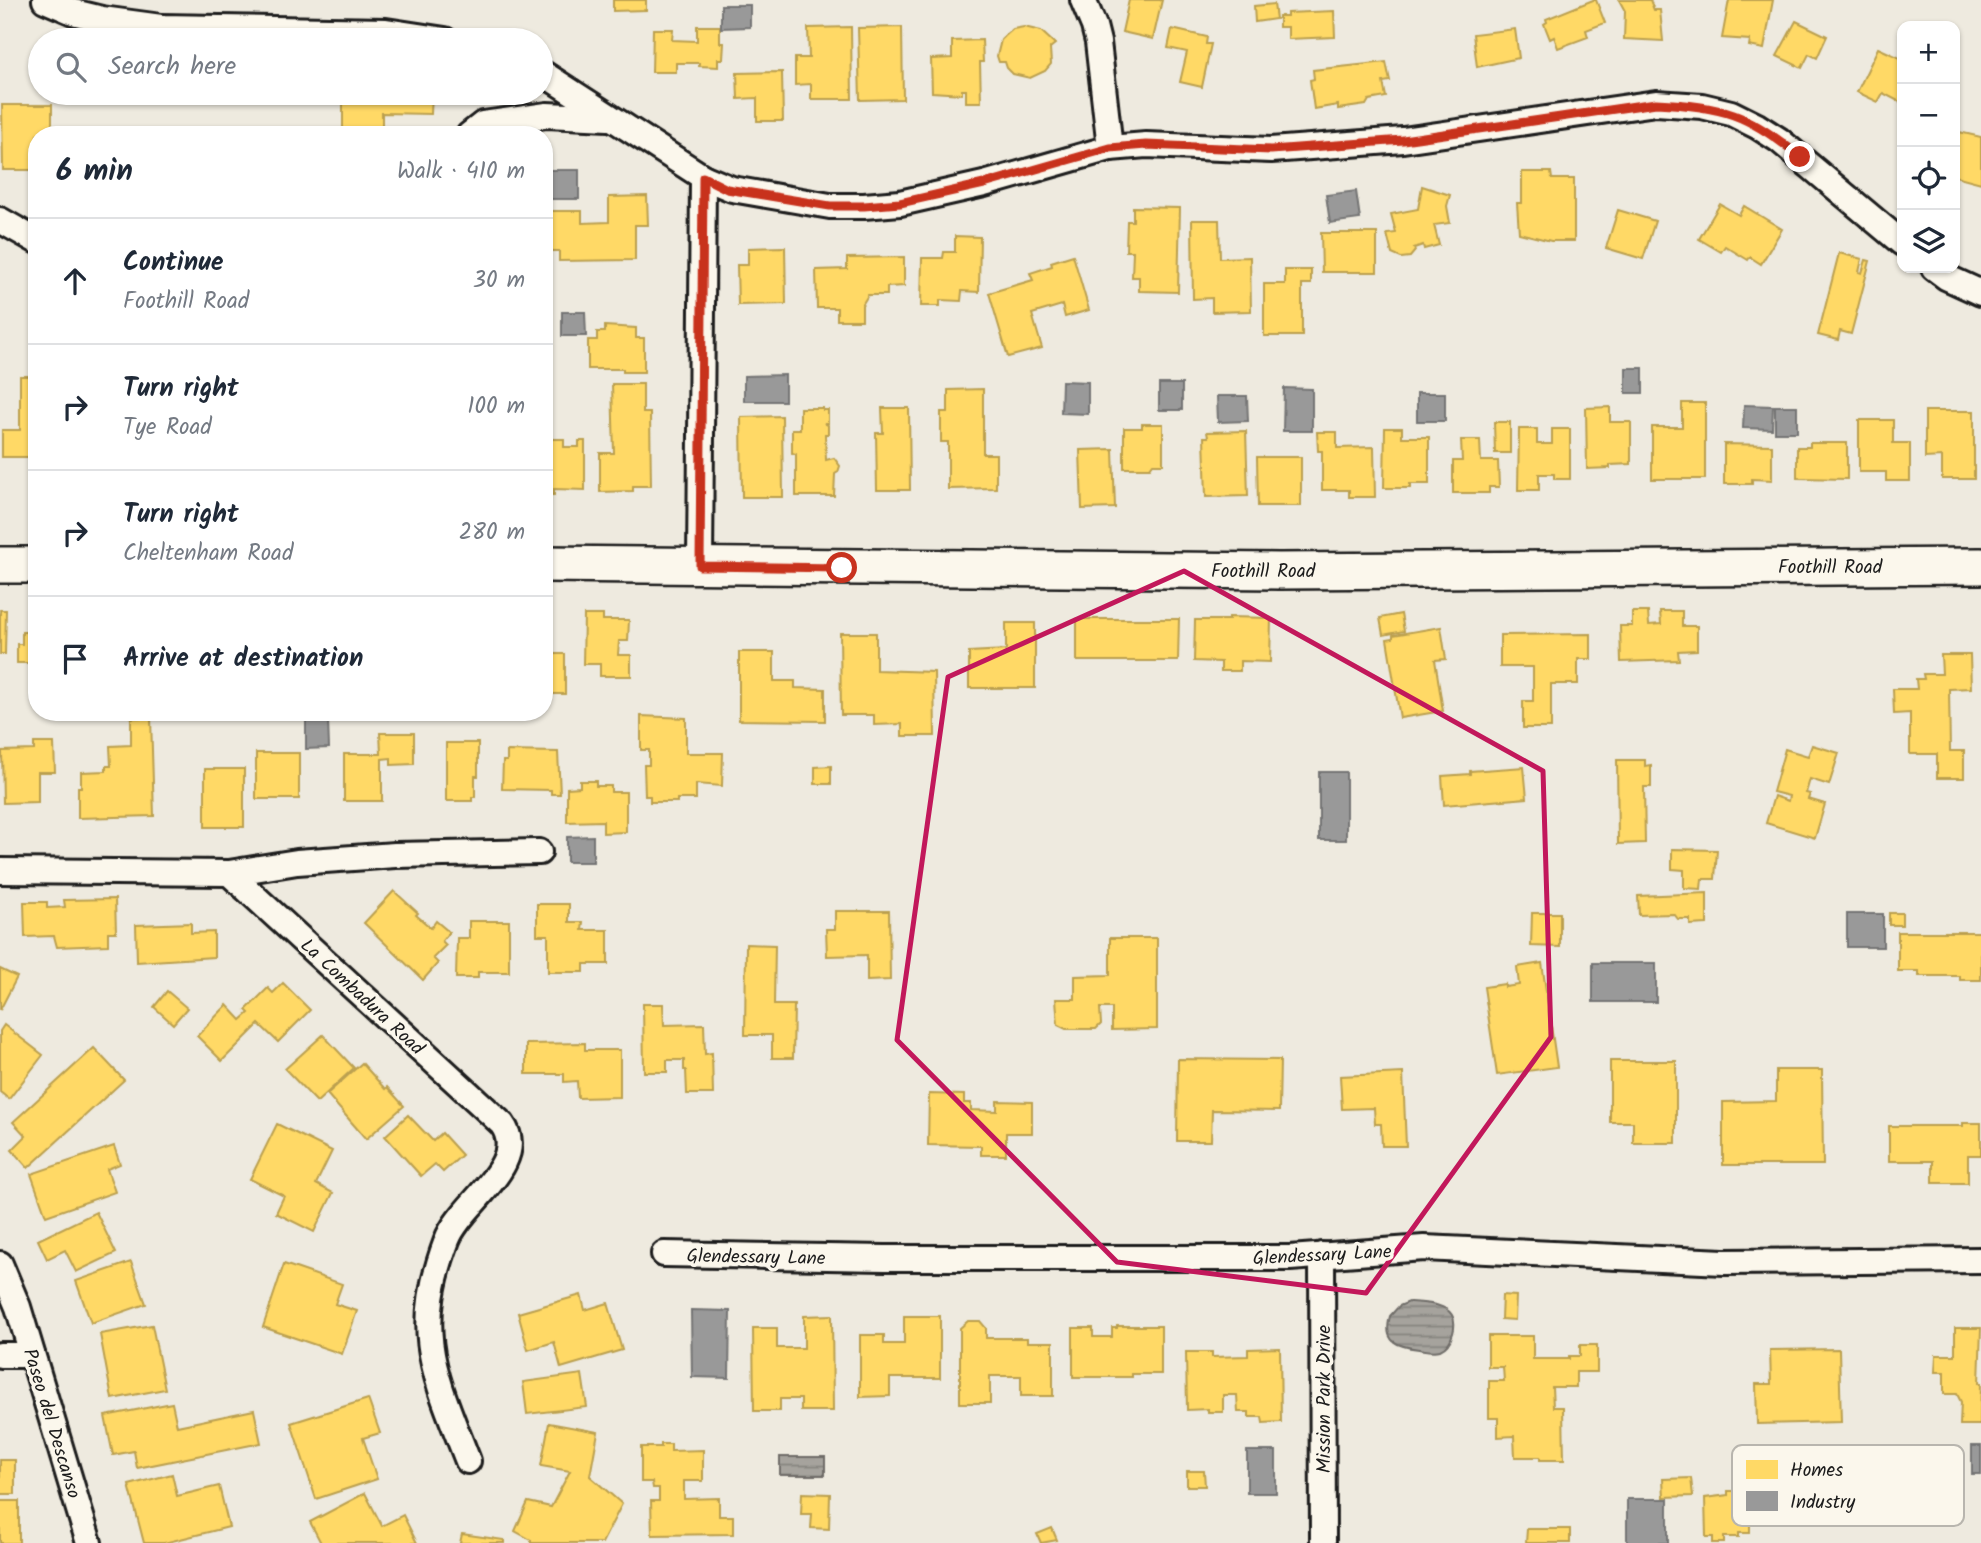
<!DOCTYPE html>
<meta charset="utf-8">
<style>
body{margin:0;font-family:Kalam,sans-serif;background:#f2f2f3;color:#1f2937}
.controls{position:absolute;right:21px;top:21px;display:grid;overflow:hidden;border-radius:14px;box-shadow:0 2px 5px #0004}
.controls button{width:63px;height:63px;display:grid;place-items:center;padding:0;border:0;border-bottom:2px solid #e0e1e3;background:#fff;color:#1f2937;font:35px sans-serif}
.stop{position:absolute;width:21px;height:21px;margin:-16px;border:5px solid #c8321e;border-radius:50%;background:#fff}
.stop.end{background:#c8321e;border-color:#fff;box-shadow:0 2px 7px #0008}
.list{margin:0;padding:0;list-style:none}
h2{display:flex;justify-content:space-between;align-items:center;height:91px;margin:0;padding:0 28px;font-size:30px}
h2 small{font-size:23px;font-weight:400;color:#747a83}
.list li{display:grid;grid-template-columns:46px 1fr auto;gap:21px;align-items:center;box-sizing:border-box;height:126px;padding:0 28px;border-top:2px solid #e0e1e3}
.list b{display:block;font-size:26px;white-space:nowrap}
.list p{margin:0;font-size:23px;white-space:nowrap;color:#747a83}
.list em{font-size:23px;font-style:normal;color:#747a83}
.icon{flex:none;width:38px;height:38px;fill:none;stroke:currentColor;stroke-width:2;stroke-linecap:round;stroke-linejoin:round}
.map{position:relative;flex:none;width:1981px;height:1543px;overflow:hidden}
.search{position:absolute;background:#fff;box-shadow:0 2px 5px #0004;left:28px;top:28px;width:525px;height:77px;display:flex;align-items:center;gap:18px;box-sizing:border-box;padding:0 24px;border-radius:38px;color:#747a83;font-size:26px}
.panel{position:absolute;background:#fff;box-shadow:0 2px 5px #0004;left:28px;top:126px;width:525px;height:595px;border-radius:28px}
.map>svg:first-child{display:block}
</style>
<div class="map">
<svg width="1981" height="1543" viewBox="0 0 1981 1543">
<defs>
<pattern id="water-rules" width="6" height="5" patternUnits="userSpaceOnUse" patternTransform="scale(1.75)"><rect width="6" height="5" fill="#a6a39d"/><path d="M0 2.5h6" fill="none" stroke="#86847f"/></pattern>
</defs>
<rect width="100%" height="100%" fill="#eeeadf"/>
<filter id="ink" filterUnits="userSpaceOnUse"><feTurbulence type="fractalNoise" baseFrequency=".0143" numOctaves="2"/><feDisplacementMap in="SourceGraphic" scale="14" xChannelSelector="R" yChannelSelector="G"/><feConvolveMatrix kernelMatrix="1 2 1 2 8 2 1 2 1" color-interpolation-filters="sRGB"/></filter>
<g filter="url(#ink)">
<g fill="url(#water-rules)" stroke="#6f6d69" stroke-width="2">
<path d="M1409,1302c21,1 52,2 44,31 -2,7 -5,14 -13,17 -6,2 -15,0 -21,-1 -23,-3 -36,-7 -29,-33l9,-10z"/>
<rect x="780" y="1457" width="45" height="18"/>
</g>
<g fill="#ffd966" stroke="#bba050" stroke-width="2">
<path d="M613,0h33v10l-33,1z"/>
<path d="M1129,0h33l-9,39 -31,-7z"/>
<path d="M1593,0h3l9,23 -19,7 2,7 -30,11 -4,-11 -4,2 -6,-15 3,-2 -1,-3z"/>
<path d="M1619,0h31l4,10h6l3,31 -39,-2 1,-28z"/>
<path d="M1729,0h44l-9,49 -15,-3 1,-6 -28,-2z"/>
<path d="M1274,4l2,15 -21,3 -1,-16z"/>
<path d="M1334,11l1,26 -47,2v-12h-9v-11h8v-3z"/>
<path d="M1796,21l31,15 -10,22 -8,-4 -7,14 -25,-12z"/>
<path d="M697,26h23v17h4l-1,16h-5v8l-19,-1v-3h-23v9h-24l1,-43h20l-1,11 25,1z"/>
<path d="M851,27l1,72h-41v-15l-16,1v-27h14l-1,-30z"/>
<path d="M902,27l1,72 -43,1 -2,-72z"/>
<path d="M1024,27l17,4 14,13 -5,4 1,16 -6,7 -15,7 -17,-4 -6,-6 -2,-6h-6l-2,-6 4,-16 4,-4 8,-7z"/>
<path d="M1172,29l35,8 -1,7h5l-9,43 -22,-5 7,-30 -19,-4z"/>
<path d="M1515,29l4,29 -42,9 -4,-33z"/>
<path d="M982,40l1,22h-3l1,40h-15v-12h-4v4l-30,-2 -1,-33 21,-1v-17z"/>
<path d="M1878,48l24,11v44l-19,-10 -5,9 -21,-10z"/>
<path d="M1386,62l4,19 -7,1 3,15 -17,3 -3,5 -28,4v-4l-24,4 -4,-29 4,-1 -1,-9z"/>
<path d="M782,72l1,49h-26v-23l-19,1 -1,-26z"/>
<path d="M343,93h89l-1,21 -49,-1v22h-39z"/>
<path d="M2,105h50v30h-15v35h-34z"/>
<path d="M1955,131l26,6v46l-26,-7z"/>
<path d="M1522,172h29l1,7h22v62h-23l-32,-8 -2,-30h5z"/>
<path d="M1422,186l28,9 -3,11 3,17 -16,2 5,20 -15,4 -1,-4 -9,3 1,3 -5,6 -9,1 -9,-4 -5,-20 9,-1 -5,-19 27,-5z"/>
<path d="M647,196l1,29h-13v35l-76,1v-10h-13l-1,-40h37v12l27,-1v-25z"/>
<path d="M1720,204l19,11 5,-9 38,23 -21,35 -11,-7 -2,3 -23,-14 -4,6 -22,-13z"/>
<path d="M1133,207l47,1 -2,84 -39,-1v-14h-7l1,-26h-7l1,-30h6z"/>
<path d="M1618,210l37,11 -12,38 -37,-11z"/>
<path d="M1192,220h27l1,38 30,-1 1,54 -39,1v-14l-19,1z"/>
<path d="M1321,233h56v39h-55z"/>
<path d="M955,236l25,1 -1,55 -17,-1 -1,10 -21,-1v6h-19l1,-48h21l1,-6h11z"/>
<path d="M785,247l1,57 -48,1 -1,-40h11v-17z"/>
<path d="M1839,253l23,6 -3,13 3,1 4,-13 4,1 -19,73 -11,-3 -2,9 -20,-5z"/>
<path d="M1073,255l16,55 -24,7 -3,-12 -30,9 10,34 -34,9 -19,-64 44,-13 -3,-7 22,-7 -1,-4z"/>
<path d="M904,257v29l-17,1v8h-19l-6,10v15h-25v-12h-20l-1,-38 31,-1v-11z"/>
<path d="M1285,270h26v14h-9v52h-38v-52h21z"/>
<path d="M605,326l31,2v10h8v34h-21v-3h-35v-29h9v-8h8z"/>
<path d="M20,376h17v92h-2v-11h-33v-27h18z"/>
<path d="M612,384h31v29h7l1,73h-18v5l-33,1v-39h14z"/>
<path d="M983,389v65h13v34l-48,1v-47h-7v-30h7v-22z"/>
<path d="M1682,403h23v76h-53v-52h30z"/>
<path d="M1610,407v15h21v42l-21,1v3l-23,1 -1,-61z"/>
<path d="M800,408h23v2h5v13h-4l4,2v9h-3l1,26 8,-2 6,8 -2,6 -3,2 -1,22h-38v-42l-4,-1v-24h8z"/>
<path d="M882,408h27l1,82h-33l-1,-57h7z"/>
<path d="M1925,411h49v68h-32v-22l-17,1z"/>
<path d="M782,416l1,81h-41l-1,-80z"/>
<path d="M1859,420h34v23h17v38h-24v-9h-27z"/>
<path d="M1494,422h16v31h-15z"/>
<path d="M1142,424h21v40h-10l-3,4h-26v-40h18z"/>
<path d="M1385,428h17v9h27v47h-19v4h-26z"/>
<path d="M1519,429h18v15h15v-15h18v50h-16v-5h-15v16h-21z"/>
<path d="M1246,431l2,65 -42,1 -2,-60h4l-1,-5z"/>
<path d="M1317,432h20v16l37,-1 1,50h-26v-7h-27v-39h-4z"/>
<path d="M547,439h17v8h15v-6h6v49l-31,-1v6h-6v20h-4v-72h3z"/>
<path d="M1461,440h19l1,21h17l1,26h-10v6h-36v-32h9z"/>
<path d="M1810,443h37v36l-50,-1v-31h13z"/>
<path d="M1724,444l48,1v35l-20,-1v5h-28z"/>
<path d="M1113,449l2,59 -33,1 -2,-59z"/>
<path d="M1257,457h44v49h-43z"/>
<path d="M0,610h6l-1,44h-5z"/>
<path d="M1660,611h22v15h15v24l-19,1 1,9 -58,2 -1,-36h12v-14h16l1,13 12,-1z"/>
<path d="M30,613h7v45h-4v5h-16v-19h5v-12h9z"/>
<path d="M1401,614l3,17 -21,4 -3,-17z"/>
<path d="M584,615h19v5h26l-1,21h-9l-1,14h13v21h-31v-12h-17z"/>
<path d="M1229,617l42,1 -1,44 -30,-1v10h-19v-9l-27,-1 1,-41h34z"/>
<path d="M1077,619h102l-1,42h-101z"/>
<path d="M1006,623h29v65h-66v-36l37,-2z"/>
<path d="M1441,627l5,32 -11,1 8,51 -43,7 -13,-79 6,-1v-3z"/>
<path d="M840,633h36v37l58,2 1,64h-33v-12l-28,1v-10h-33z"/>
<path d="M1591,634v25h-13v25h-27v44h-28v-27h10v-34h-33v-32z"/>
<path d="M544,647h5v7h16v40h-21z"/>
<path d="M739,652h35v29h21v7l30,1v32l-86,-1z"/>
<path d="M1941,655h29l1,33 -22,1 1,62h14v27h-27v-24h-27v-41l-16,1 -1,-25h24l-1,-10h8l-1,-5h19z"/>
<path d="M641,716l45,2v35h37l-1,33 -26,-2v15h-19v3h-27v-6h-5l-1,-31h5v-15h-8z"/>
<path d="M151,717l3,99 -76,2v-31h3v-15l25,-1v-5h5l-1,-20 21,-1v-27z"/>
<path d="M380,733h34v31l-23,1v-7l-9,1v42h-38v-47h37z"/>
<path d="M34,743h20l1,29h-17v30l-35,1 -1,-52 32,-1z"/>
<path d="M446,743h32v33h-3v21h-3v4h-26z"/>
<path d="M1812,745l27,8 -10,32 -19,-6 -4,14 4,1 -2,5 17,5 -10,34 -49,-15 8,-27 14,5 1,-5 -16,-4 12,-43 23,7z"/>
<path d="M507,751l51,1 2,42h-9v-4l-49,-1 1,-28h4z"/>
<rect x="256" y="753" width="43" height="46"/>
<path d="M1617,760h28v6l6,-1v22h-7l1,56 -27,1z"/>
<path d="M831,766v18h-16v-17z"/>
<path d="M1524,767l3,31 -83,7 -2,-29 28,-2v-3z"/>
<rect x="205" y="769" width="39" height="58"/>
<path d="M580,781h16v5h15v6h15v40l-23,1v-12l-36,1v-34l13,-1z"/>
<path d="M1672,849l45,1 -2,29h-13l-1,10 -17,-1v-18l-12,-1z"/>
<path d="M394,891l24,22 -2,2 15,13 5,-7 13,11 -7,9 4,4 -13,13 5,5 -15,17 -59,-57z"/>
<path d="M1707,893v31l-17,1v-6h-12l-4,-5 -35,1 -1,-19z"/>
<path d="M115,899l1,33h-8v13l-51,2 -3,-11 -29,1 -1,-35h23v6l18,-1 -1,-7z"/>
<path d="M537,904h32v18h14l-1,8h26v34h-24v8h-36v-37h-11z"/>
<path d="M835,911h54l1,69 -23,1v-26l-40,1 -1,-27h9z"/>
<path d="M1532,913h28v34l-29,-1z"/>
<rect x="1889" y="913" width="13" height="12"/>
<path d="M469,921h40v51h-31v6h-22l1,-40h12z"/>
<path d="M191,923v10l23,-1v25l-77,5 -1,-37z"/>
<path d="M1898,932h83v48h-21v-4h-41v-5h-21z"/>
<path d="M1110,938h47v91l-45,1v-22h-12l1,16 -5,5h-30l-8,-4 -2,-26h19v-23l35,-1z"/>
<path d="M746,944l29,1 -1,60h20l-1,53h-21v-23h-27z"/>
<path d="M1542,963l15,104 -60,8 -13,-88 21,-3v3l14,-2 -2,-18z"/>
<path d="M0,969l17,8 -17,33z"/>
<path d="M283,983l27,27 -32,32 -19,-18 -37,37 -25,-25 30,-31 14,15 8,-7 -3,-3 22,-22 5,5z"/>
<path d="M167,991l20,17 -14,16 -19,-17z"/>
<path d="M643,1004h20l1,21 40,-1 1,30 7,-1 1,41h-26l-1,-24h-2v-10h-17v12h-23z"/>
<path d="M4,1025l39,30 -34,44 -9,-7v-61z"/>
<path d="M323,1035l31,33 -37,34 -32,-33z"/>
<path d="M585,1043v7h35v47l-42,1 -1,-17 -13,1v-8h-38v-30z"/>
<path d="M94,1048l30,32 -96,88 -16,-18 14,-14 -13,-14z"/>
<path d="M1178,1059l102,1 -1,51 -67,-1 -1,31h-34z"/>
<path d="M1610,1061h66v82h-43v-21h-23z"/>
<path d="M362,1063l23,26 2,-2 17,19 -38,33 -39,-45z"/>
<path d="M1776,1070h46l1,95h-100v-63l53,-1z"/>
<path d="M1403,1073l3,73h-24l-1,-22h-6l-1,-16 -32,1 -2,-33z"/>
<path d="M929,1094l35,1v8h7v7l26,1v-10l35,1v31h-26v22h-25v-9l-53,-1z"/>
<path d="M408,1115l25,26 9,-8 20,22 -19,17 -8,-8 -14,12 -36,-40z"/>
<path d="M1963,1123h18v32h-13v28h-35v-22h-44v-35h74z"/>
<path d="M277,1124l55,27 -16,33 17,9 -19,39 -38,-19 8,-17 -34,-17z"/>
<path d="M114,1146l6,18 -13,5 8,23 -69,24 -15,-42z"/>
<path d="M96,1212l20,41 -40,19 -11,-22 -18,9 -9,-19z"/>
<path d="M131,1262l15,42 -55,19 -15,-42z"/>
<path d="M284,1264l58,20 -7,20 22,7 -15,43 -79,-27z"/>
<path d="M581,1295l4,15 23,-7 14,47 -61,18 -7,-26 -26,8 -10,-37z"/>
<path d="M1502,1295l14,1 -1,24 -14,-1z"/>
<path d="M832,1315l1,96h-32v-12h-21v12h-26l-1,-83h24v20h27v-32z"/>
<path d="M904,1316h36v62h-50v18l-30,1v-62h24v9h20z"/>
<path d="M968,1321h12l6,7v10h41v4h26v54h-32v-20h-31v27h-30v-75z"/>
<path d="M152,1325l13,64 -53,10 -12,-65z"/>
<path d="M1117,1326h44v48h-29v3h-59v-49h20v9h19v-9h5z"/>
<path d="M1955,1328h26l-2,55h2l-1,42h-20l1,-23 -4,-8h-13v-22h-9l1,-17h19z"/>
<path d="M1488,1336h45v23h36v-3h11v-11h17v27h-21v15h-24l1,20h10l1,53h-24v-3h-25l-1,-21 -16,1v-19h-9v-37h15l-1,-14h-15z"/>
<path d="M1280,1348l1,74 -18,1 -1,-6h-13v-5h-11l-1,-17h-14v17h-15v-3l-21,1 -1,-58h26v5l36,-1v-7z"/>
<path d="M1839,1349l2,73 -84,2 -1,-40h15l-1,-34z"/>
<path d="M582,1374l5,33 -60,7 -4,-32z"/>
<path d="M368,1399l12,34 -17,5 14,41 -61,20 -25,-76z"/>
<path d="M172,1403l5,23 77,-16 7,33 -124,25 -3,-17 -21,4 -8,-39z"/>
<path d="M549,1423l49,9 -8,44 32,28 -20,39h-71v-3l-16,-9 13,-29 23,5 19,-36 -29,-5z"/>
<path d="M661,1444h10v7l32,-1v31h-19v18l35,-1v18h14v18l-81,1 -1,-34h8v-13h-6l-1,-6h-11v-35h20z"/>
<rect x="0" y="1460" width="15" height="34"/>
<path d="M1187,1471h17l1,15h-18z"/>
<path d="M172,1474l5,22 42,-10 10,41 -65,16h-20l-15,-58z"/>
<path d="M1691,1478l2,18 -29,1 -1,-18z"/>
<path d="M1728,1491h12v24l10,-1v19h-11v4h-15v6h-11v-6h-7l-1,-39 23,-3z"/>
<path d="M365,1493l17,33 21,-11 14,28h-96l-11,-21z"/>
<path d="M802,1493l28,1 -1,35 -18,-1 1,-14h-11z"/>
<rect x="0" y="1501" width="19" height="42"/>
<path d="M1052,1528l5,12 -16,3 -4,-9z"/>
<path d="M1527,1529h43v14h-44z"/>
<path d="M462,1534l42,6v3h-44z"/>
</g>
<g fill="#999" stroke="#747474" stroke-width="2">
<path d="M721,5h29v22l-29,1z"/>
<rect x="544" y="170" width="35" height="29"/>
<path d="M1356,191l4,28 -30,4 -4,-28z"/>
<path d="M562,312h23l1,24h-24z"/>
<rect x="1626" y="368" width="17" height="25"/>
<path d="M785,375v26h-41v-25z"/>
<path d="M1062,381l26,1v32l-27,-1z"/>
<rect x="1159" y="384" width="23" height="26"/>
<path d="M1284,388l28,1v42h-29z"/>
<rect x="1417" y="393" width="28" height="28"/>
<path d="M1217,396h30l1,25 -30,1z"/>
<path d="M1744,405l29,1 -1,23 -29,-1z"/>
<rect x="1775" y="406" width="22" height="26"/>
<path d="M306,720h22l1,28 -23,1z"/>
<rect x="1319" y="772" width="27" height="68"/>
<path d="M593,836v26h-26v-25z"/>
<rect x="1847" y="914" width="36" height="33"/>
<rect x="1593" y="963" width="63" height="39"/>
<path d="M691,1310l39,1 -1,67 -37,-1z"/>
<rect x="1972" y="1446" width="9" height="28"/>
<rect x="1247" y="1451" width="29" height="42"/>
<rect x="1627" y="1499" width="41" height="44"/>
</g>
<g fill="none" stroke-linecap="round" stroke-linejoin="round">
<g stroke="#1c1c1c" stroke-width="30">
<g id="street">
<path d="M45,0l28,12 29,7 59,8 225,4 59,9"/>
<path d="M1083,0l11,26 4,16 12,106"/>
<path d="M541,72l162,105 29,12 98,17h34l36,-3 84,-19 126,-36 36,-3 125,5 132,-10 253,-37 46,3 29,7 26,13 22,14 123,103"/>
<path d="M469,135l14,-11 64,-9 61,3"/>
<path d="M0,220l37,21"/>
<path d="M1934,268l12,9 35,16"/>
<path d="M700,566l3,-389"/>
<path d="M0,871l229,2 68,-11 98,-7 144,-3"/>
<path d="M229,873l273,251c29,39 -42,80 -55,116 -35,93 -13,133 21,221"/>
<path d="M664,1254l221,4h405l134,-10 300,14 257,-2"/>
<path d="M1322,1255l1,288"/>
<path d="M0,1264l18,43 71,236"/>
<path d="M0,1355h32"/>
</g>
</g>
<g stroke="#1c1c1c" stroke-width="40">
<g id="secondary">
<path d="M544,564l735,7 702,-5"/>
<path d="M0,565h37"/>
</g>
</g>
<use href="#street" stroke="#fbf7ec" stroke-width="24"/>
<use href="#secondary" stroke="#fbf7ec" stroke-width="35"/>
</g>
</g>
<g fill="none" stroke-linecap="round" stroke-linejoin="round" filter="url(#ink)">
<path stroke="#c8321e" stroke-width="9" d="M842,568l-142,-2 3,-389 24,12 103,17h34l36,-3 84,-19 126,-36 36,-3 125,5 132,-10 253,-37c66,3 93,11 144,54"/>
</g>
<path fill="none" stroke="#c2185b" stroke-width="5" stroke-linejoin="round" d="M1184,571l359,200 8,266 -185,256 -249,-31 -220,-222 51,-363z"/>
<g text-anchor="middle" stroke-width="7" stroke-linejoin="round" paint-order="stroke">
<g font-size="19" fill="#1c1c1c" stroke="#fbf7ec">
<text x="1830" y="573">Foothill Road</text>
<text x="1263" y="577">Foothill Road</text>
<text transform="translate(363 996) rotate(43)" y="7">La Combadura Road</text>
<text transform="translate(1322 1254) rotate(-3)" y="7">Glendessary Lane</text>
<text transform="translate(756 1256) rotate(1)" y="7">Glendessary Lane</text>
<text transform="translate(1323 1399) rotate(-90)" y="7">Mission Park Drive</text>
<text transform="translate(53 1423) rotate(73)" y="7">Paseo del Descanso</text>
</g>
</g>
<rect x="1732" y="1445" width="232" height="81" rx="10" fill="#fbf7ec" stroke="#b8b5ae" stroke-width="2"/>
<rect x="1746" y="1460" width="32" height="19" fill="#ffd966"/>
<rect x="1746" y="1491" width="32" height="20" fill="#999"/>
<g font-size="19" fill="#1c1c1c">
<text x="1790" y="1476">Homes</text>
<text x="1790" y="1508">Industry</text>
</g>
</svg>
<div class="controls">
<button>+</button>
<button>−</button>
<button><svg class="icon" aria-label="locate" viewBox="0 0 24 24"><circle cx="12" cy="12" r="6"/><path d="M12 2v4M12 18v4M2 12h4M18 12h4"/></svg></button>
<button><svg class="icon" aria-label="layers" viewBox="0 0 24 24"><path d="M12 4l9 5-9 5-9-5zM3 14l9 5 9-5"/></svg></button>
</div>
<div class="stop" style="left:842px;top:568px"></div>
<div class="stop end" style="left:1800px;top:157px"></div>
<div class="search"><svg class="icon" aria-label="search" viewBox="0 0 24 24"><circle cx="10" cy="10" r="6"/><path d="M15 15l6 6"/></svg>Search here</div>
<section class="panel">
<h2>6 min<small>Walk · 410 m</small></h2>
<ul class="list">
<li><svg class="icon" aria-label="ahead" viewBox="0 0 24 24"><path d="M12 20V5M6 11l6-6 6 6"/></svg><div><b>Continue</b><p>Foothill Road</p></div><em>30 m</em></li>
<li><svg class="icon" aria-label="right" viewBox="0 0 24 24"><path d="M7 20v-9h11M14 6l5 5-5 5"/></svg><div><b>Turn right</b><p>Tye Road</p></div><em>100 m</em></li>
<li><svg class="icon" aria-label="right" viewBox="0 0 24 24"><path d="M7 20v-9h11M14 6l5 5-5 5"/></svg><div><b>Turn right</b><p>Cheltenham Road</p></div><em>280 m</em></li>
<li><svg class="icon" aria-label="arrive" viewBox="0 0 24 24"><path d="M6 21V4h12l-3 4 3 4H6"/></svg><div><b>Arrive at destination</b></div></li>
</ul>
</section>
</div>
